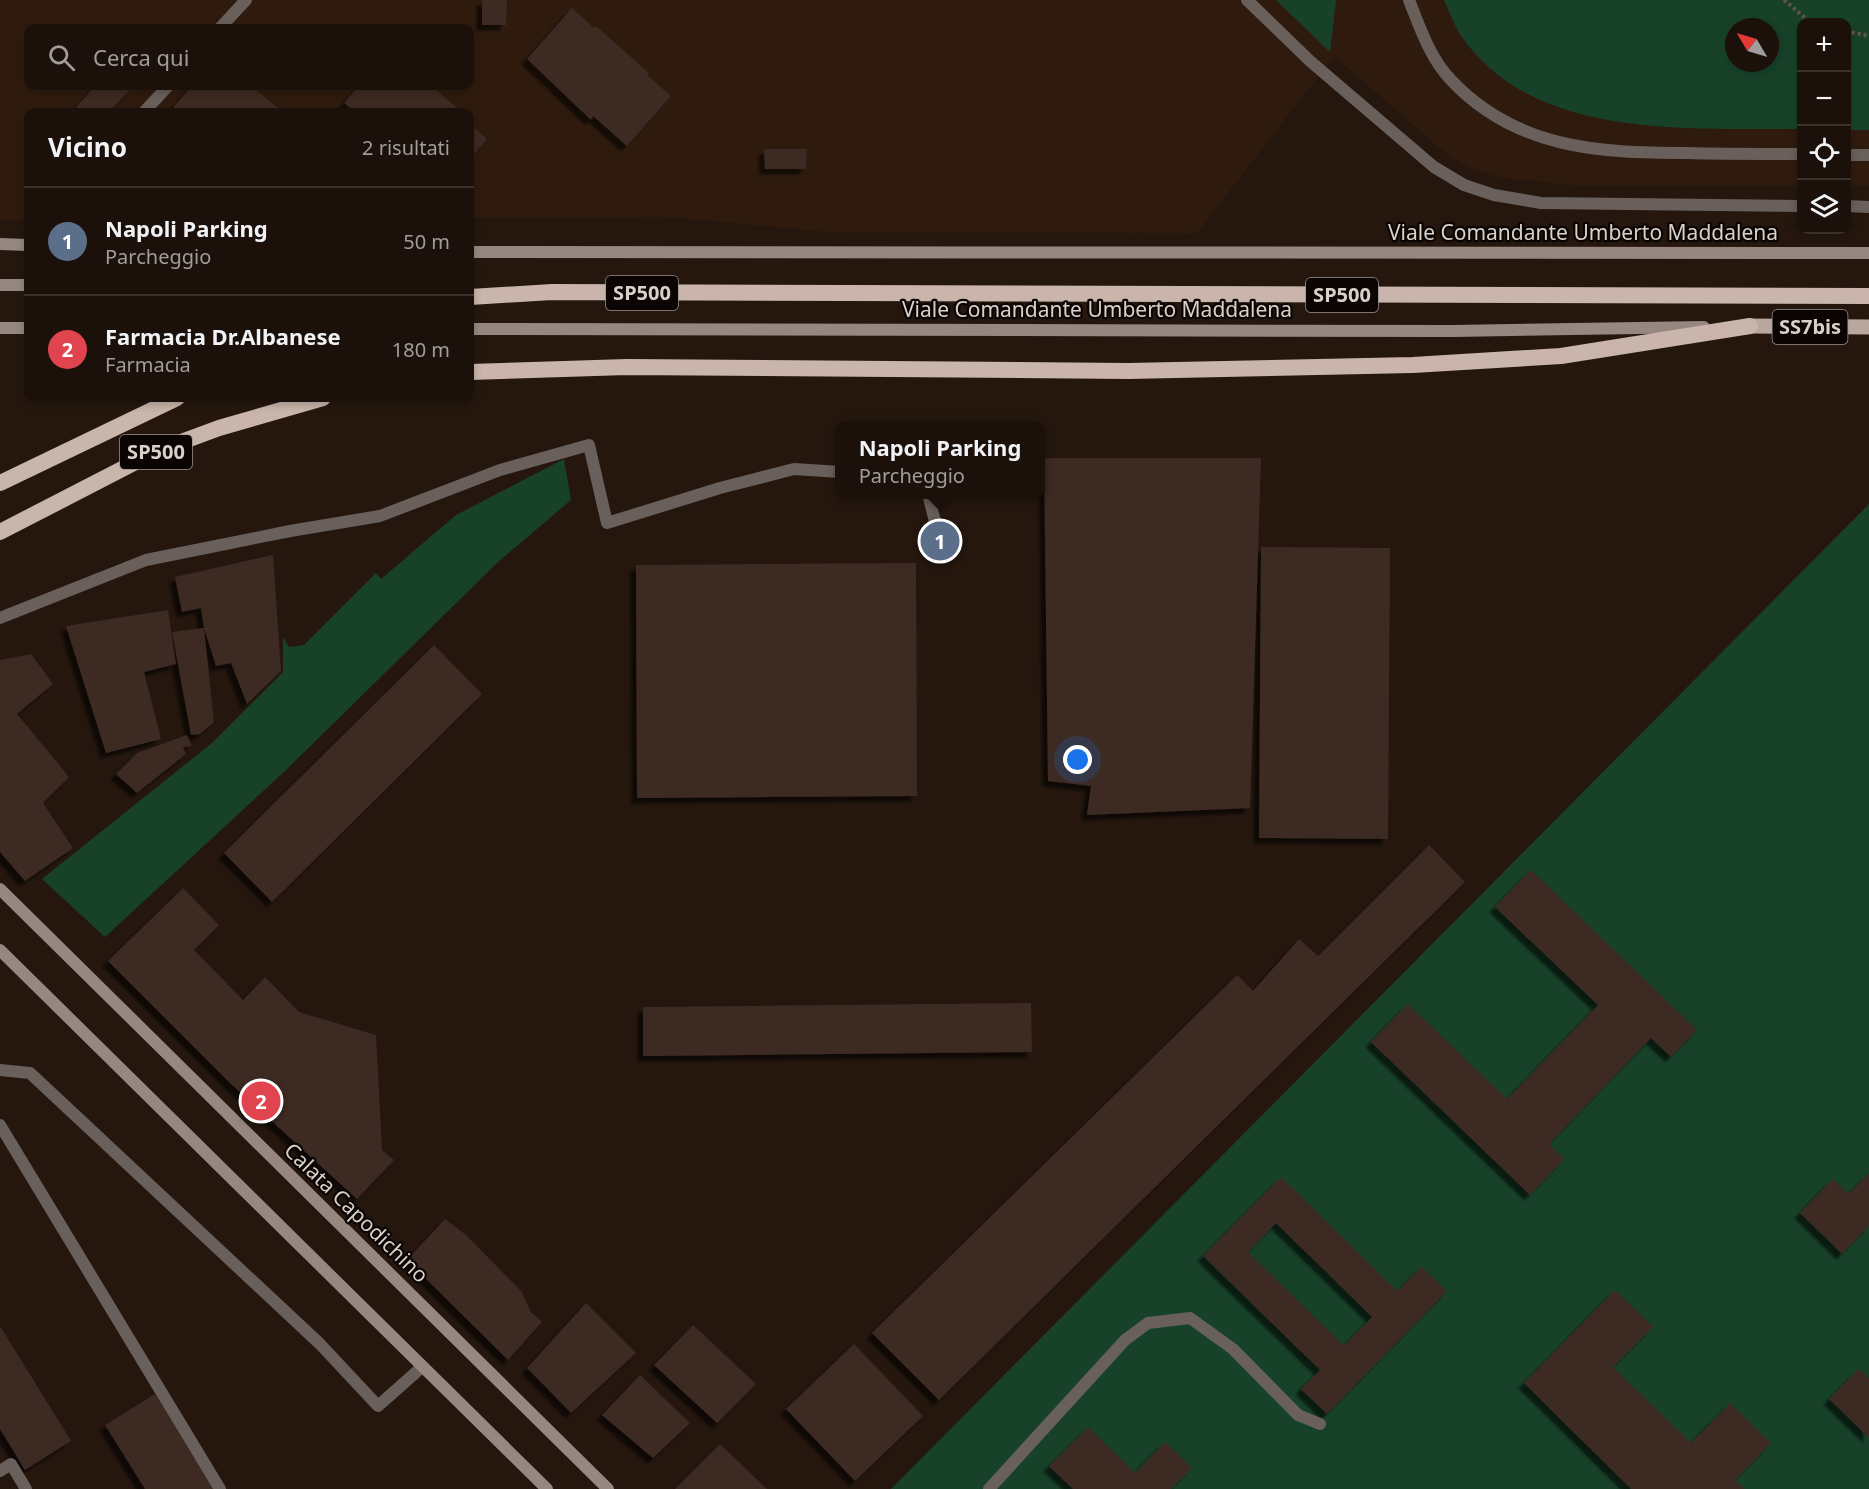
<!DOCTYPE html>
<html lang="it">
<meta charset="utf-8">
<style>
body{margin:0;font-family:"Noto Sans",sans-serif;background:#291f18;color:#f1f3f6}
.controls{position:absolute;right:18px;top:18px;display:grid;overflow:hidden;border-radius:12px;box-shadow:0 3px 9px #0003}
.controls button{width:54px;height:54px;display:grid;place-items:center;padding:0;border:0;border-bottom:2px solid #3a312b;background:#1c110a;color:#f1f3f6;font:30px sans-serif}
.compass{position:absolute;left:1725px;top:18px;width:54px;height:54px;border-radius:50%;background:#1c110a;box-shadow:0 3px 9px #0003;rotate:308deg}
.you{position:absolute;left:1078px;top:760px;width:21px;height:21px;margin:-15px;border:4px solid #fff;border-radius:50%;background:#1a73e8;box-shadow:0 0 0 9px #1a73e833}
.badge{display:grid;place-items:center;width:39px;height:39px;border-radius:50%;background:#0b8043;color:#fff;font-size:20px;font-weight:700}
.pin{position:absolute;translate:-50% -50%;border:3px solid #fff;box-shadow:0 2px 6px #0006}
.popup{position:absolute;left:835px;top:421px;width:210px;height:78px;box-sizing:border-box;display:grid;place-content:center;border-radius:12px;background:#1c110a;filter:drop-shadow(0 2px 4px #0005);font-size:20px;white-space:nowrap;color:#a09d9c}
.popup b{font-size:22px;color:#f1f3f6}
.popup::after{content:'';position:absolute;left:50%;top:100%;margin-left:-12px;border:12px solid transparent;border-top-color:#1c110a}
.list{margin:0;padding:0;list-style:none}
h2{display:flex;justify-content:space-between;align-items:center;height:78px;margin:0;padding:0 24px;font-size:26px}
h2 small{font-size:20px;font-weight:400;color:#a09d9c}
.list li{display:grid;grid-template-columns:39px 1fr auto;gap:18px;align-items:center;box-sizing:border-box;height:108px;padding:0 24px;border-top:2px solid #3a312b}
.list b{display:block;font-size:22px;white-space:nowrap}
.list p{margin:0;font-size:20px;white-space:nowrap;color:#a09d9c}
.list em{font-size:20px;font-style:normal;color:#a09d9c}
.icon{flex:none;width:33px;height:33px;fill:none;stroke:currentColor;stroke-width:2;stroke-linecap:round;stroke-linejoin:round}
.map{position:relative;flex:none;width:1869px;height:1489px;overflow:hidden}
.search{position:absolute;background:#1c110a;box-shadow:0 3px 9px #0003;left:24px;top:24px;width:450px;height:66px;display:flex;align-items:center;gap:15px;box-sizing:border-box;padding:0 21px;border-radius:12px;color:#a09d9c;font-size:22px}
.panel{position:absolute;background:#1c110a;box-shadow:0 3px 9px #0003;left:24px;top:108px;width:450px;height:294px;border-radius:12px}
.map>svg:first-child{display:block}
</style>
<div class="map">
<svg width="1869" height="1489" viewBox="0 0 1869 1489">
<defs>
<filter id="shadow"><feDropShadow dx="-5.5" dy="5.5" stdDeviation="1.5" flood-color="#0009"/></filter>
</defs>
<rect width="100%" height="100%" fill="#25170e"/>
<path fill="#2f1b0e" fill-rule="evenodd" d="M0,0h1869v186h-22l-1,-164h-44l-1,164h-219l-80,-8 -26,-8 -26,-13 -116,-101 -137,177 -370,-1 -159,-15 -198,1v-106h-442v108l-24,1 -4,-3zM1734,27h36v36h-36zM28,28h442v58h-442z"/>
<g fill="#174229" fill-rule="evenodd">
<path d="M1276,0h60l-6,52z"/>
<path d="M1444,0h425v130h-22l-1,-108h-44l-1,107c-110,-1 -267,12 -339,-92 -8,-11 -12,-25 -18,-37zM1734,27h36v36h-36z"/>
<path d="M564,459l7,41 -73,62 -212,208 -181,167 -63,-58 170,-136 71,-71v-35l6,10 15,-2 72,-72 5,6 75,-64z"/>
<path d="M1869,504v985h-978z"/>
</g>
<g fill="#3c2a24" fill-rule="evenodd" filter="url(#shadow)">
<path d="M482,0h25l-1,25h-24z"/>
<path d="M572,8l22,20 2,-2 53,47 -2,2 24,21 -44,50 -34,-30 -2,4 -64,-61z"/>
<path d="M95,86h38l-24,26h-37z"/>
<path d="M192,86h53l3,2 3,-2 32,26h-109l-3,-2z"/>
<path d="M359,86h72l31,26h-107l-11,-9z"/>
<path d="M470,124l17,15 -17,20z"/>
<path d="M764,149h43l-1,20h-41z"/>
<path d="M1044,458h217l-11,350 -163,7 4,-29 -43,-5z"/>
<path d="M1261,547l129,1 -2,291 -129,-1z"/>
<path d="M273,555l8,116 -34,33 -16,-41 -15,3 -12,-38 -3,-20 -19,4 -7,-35z"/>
<path d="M916,563l1,233 -280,2 -1,-233z"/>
<path d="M168,610l8,54 -32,8 17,67 -55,14 -40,-127z"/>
<path d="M204,628l10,94 -14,12 -9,1 -19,-103z"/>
<path d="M434,645l48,49 -210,208 -48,-49z"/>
<path d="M31,654l22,30 -36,30 52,63 -26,26 30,45 -48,33 -25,-29v-192z"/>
<path d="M187,735l5,11 -9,1 3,7 -49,39 -21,-19 21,-21z"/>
<path d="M1429,845l36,37 -526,518 -67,-67 365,-358 16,16 46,-52 19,17z"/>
<path d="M1531,870l166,160 -26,27 -20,-19 -102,106 15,15 -34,36 -159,-153 37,-38 99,95 91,-94 -103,-98z"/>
<path d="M183,888l36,37 -25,25 49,50 22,-23 34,35 77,23 6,115 12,10 -37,39 -126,-115 -123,-123z"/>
<path d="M1031,1003l1,49 -389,4v-49z"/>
<path d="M1869,1173v53l-27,28 -42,-41 33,-34 16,15z"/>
<path d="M1281,1177l116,114 24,-24 26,24 -120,123 -26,-25 19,-19 -117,-114zM1276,1223l96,94 -28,29 -96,-94z"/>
<path d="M445,1219l21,16 55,56 10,21 11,10 -34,38 -101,-100z"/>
<path d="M1615,1290l38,37 -40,40 78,76 39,-40 41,40 -36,37 10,9h-114l-107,-106z"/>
<path d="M586,1303l50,50 -65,60 -44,-45z"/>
<path d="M693,1325l63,59 -39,39 -63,-58z"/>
<path d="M0,1326l71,115 -46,29 -25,-41z"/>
<path d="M854,1344l69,72 -68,65 -69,-72z"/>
<path d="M1859,1369l10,9v60l-40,-39z"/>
<path d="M640,1375l50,48 -37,35 -51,-43z"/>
<path d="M155,1394l58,95h-68l-40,-64z"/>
<path d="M1088,1427l47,46 30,-31 27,26 -21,21h-98l-24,-23z"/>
<path d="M720,1444l47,45h-92z"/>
</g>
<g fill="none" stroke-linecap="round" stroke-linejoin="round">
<g stroke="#60544c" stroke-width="4" stroke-dasharray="3 3" stroke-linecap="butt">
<path d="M1784,0l26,22"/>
<path d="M1846,31l23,5"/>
</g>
<g stroke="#69605c" stroke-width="12">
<path d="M1247,0l63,61 124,106 30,18 30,10 47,8 261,3"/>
<path d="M1409,0c11,28 21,58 42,80 65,69 148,73 236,73 38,1 76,1 115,1"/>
<path d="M220,28l26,-28"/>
<path d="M144,112l24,-26"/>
<path d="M1846,155h23"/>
<path d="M1846,206l23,1"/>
<path d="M928,494l12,47"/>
<path d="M0,618l146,-58 144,-29 90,-15 120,-46 89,-25 18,78 113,-35 74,-19 46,3"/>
<path d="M0,1070l30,3 290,271 58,62 44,-39"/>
<path d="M0,1125l220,364"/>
<path d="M0,1471l11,-7 15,25"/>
<path d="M989,1489l136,-149 23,-17 42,-5 43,31 65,66 22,9"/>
</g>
<g stroke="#968881" stroke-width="12">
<path d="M0,244l28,1"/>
<path d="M470,252l1399,1"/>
<path d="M0,285h28"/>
<path d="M0,328h28"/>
<path d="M470,329l983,2 251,-4"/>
<path d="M0,889l608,600"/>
<path d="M0,950l547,539"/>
</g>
<path stroke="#b9a79e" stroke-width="15" d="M1750,326l119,1"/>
<g stroke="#c9b5ab" stroke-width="16">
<path d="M470,297l82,-5 1317,4"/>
<path d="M470,372l157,-5 501,4 285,-6 148,-9 189,-30"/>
<path d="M0,483l177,-85"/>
<path d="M0,532l157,-81 62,-23 104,-30"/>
</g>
</g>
<g text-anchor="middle" stroke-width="4.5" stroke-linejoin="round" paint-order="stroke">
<g fill="#0a0503" stroke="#9c938e" stroke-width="1.5">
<rect x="606" y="276" width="72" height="34" rx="4.5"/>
<rect x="1306" y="278" width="72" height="34" rx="4.5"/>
<rect x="1772.5" y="310" width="75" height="34" rx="4.5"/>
<rect x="120" y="435" width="72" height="34" rx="4.5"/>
</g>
<g font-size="20" font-weight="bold" fill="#dad0ca">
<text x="642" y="300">SP500</text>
<text x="1342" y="302">SP500</text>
<text x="1810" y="334">SS7bis</text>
<text x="156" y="459">SP500</text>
</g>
<g font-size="21" fill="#dad0ca" stroke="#0a0503">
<text x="1583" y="240">Viale Comandante Umberto Maddalena</text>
<text x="1097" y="317">Viale Comandante Umberto Maddalena</text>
<text transform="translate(356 1213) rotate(44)" y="7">Calata Capodichino</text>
</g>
</g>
</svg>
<div class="controls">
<button>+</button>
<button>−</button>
<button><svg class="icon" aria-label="locate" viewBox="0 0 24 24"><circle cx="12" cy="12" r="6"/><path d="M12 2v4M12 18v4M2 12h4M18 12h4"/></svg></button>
<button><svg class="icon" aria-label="layers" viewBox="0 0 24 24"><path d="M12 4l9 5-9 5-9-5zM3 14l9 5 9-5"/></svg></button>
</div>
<svg class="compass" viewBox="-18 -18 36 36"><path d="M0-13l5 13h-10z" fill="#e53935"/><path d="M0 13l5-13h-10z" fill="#a09d9c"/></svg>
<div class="you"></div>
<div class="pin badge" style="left:940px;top:541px;background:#5c6f8a">1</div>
<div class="popup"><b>Napoli Parking</b>Parcheggio</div>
<div class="pin badge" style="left:261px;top:1101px;background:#e0444e">2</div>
<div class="search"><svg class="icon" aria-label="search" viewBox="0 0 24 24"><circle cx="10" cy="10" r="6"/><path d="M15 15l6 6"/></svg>Cerca qui</div>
<section class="panel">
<h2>Vicino<small>2 risultati</small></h2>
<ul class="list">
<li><span class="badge" style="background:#5c6f8a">1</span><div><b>Napoli Parking</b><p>Parcheggio</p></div><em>50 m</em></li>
<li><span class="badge" style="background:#e0444e">2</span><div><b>Farmacia Dr.Albanese</b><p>Farmacia</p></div><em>180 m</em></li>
</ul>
</section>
</div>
